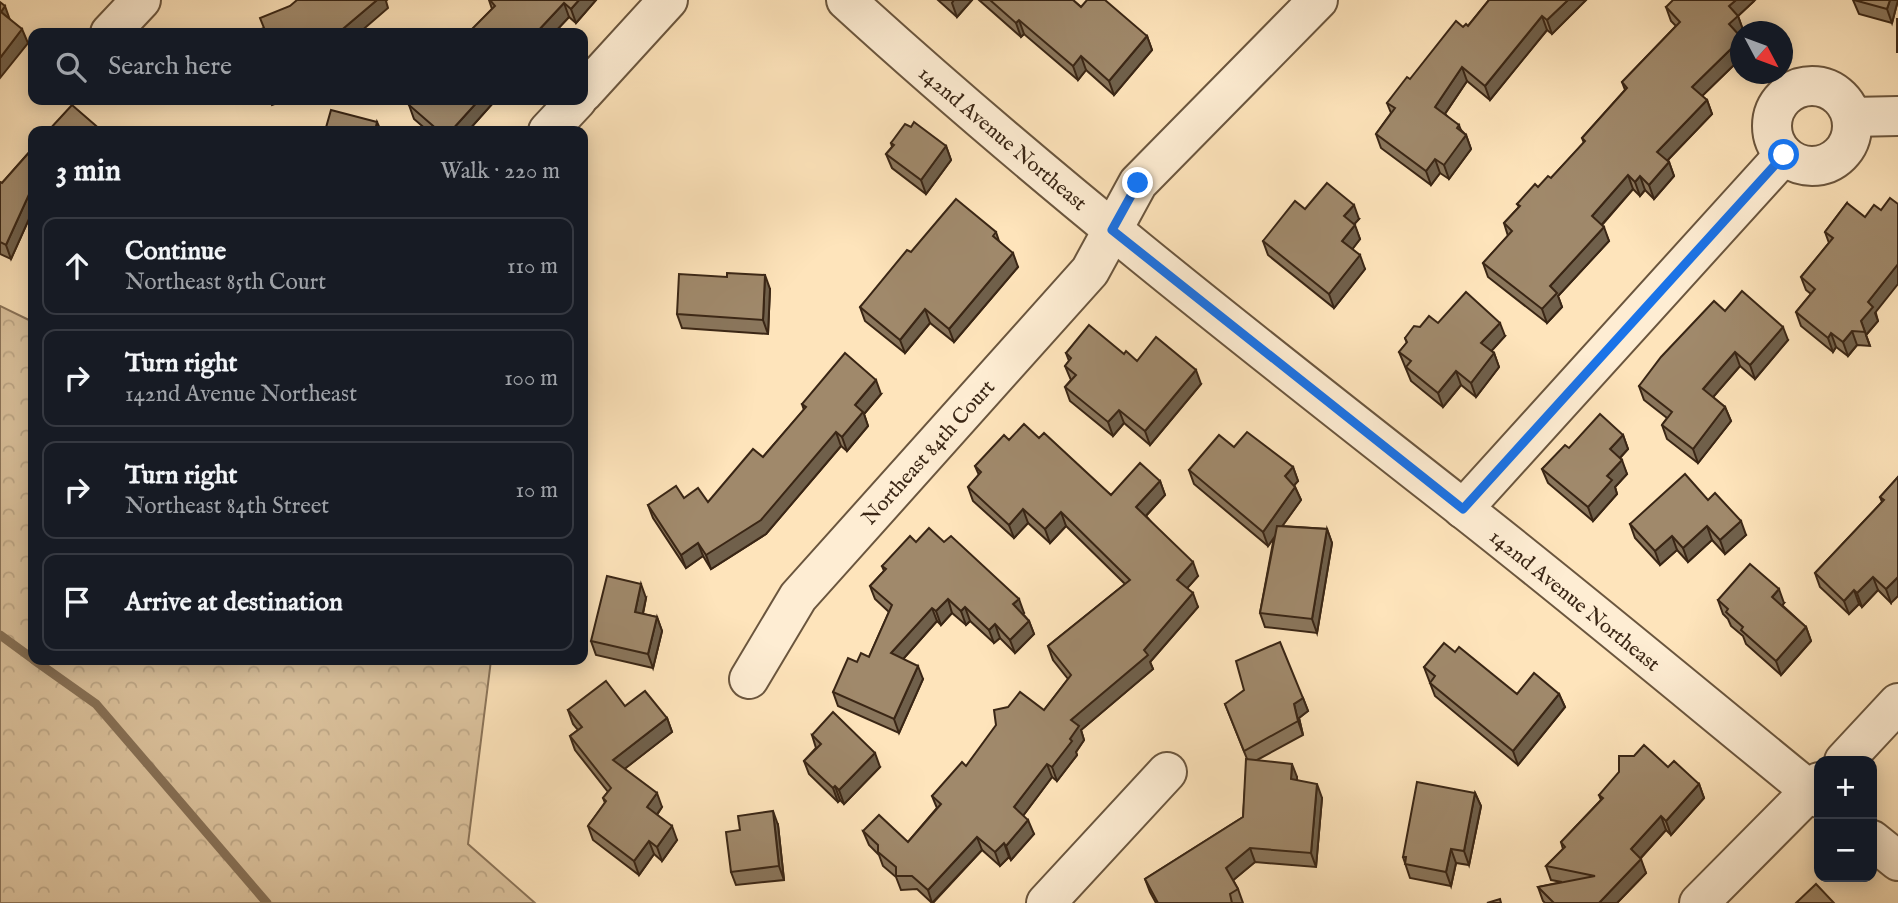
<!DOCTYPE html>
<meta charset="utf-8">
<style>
body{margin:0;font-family:"IM FELL English",serif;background:#20242c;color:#f1f3f6}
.controls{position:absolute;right:21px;bottom:21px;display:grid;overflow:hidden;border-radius:14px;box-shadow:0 4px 18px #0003}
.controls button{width:63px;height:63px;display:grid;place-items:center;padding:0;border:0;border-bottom:2px solid #363941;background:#171b24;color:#f1f3f6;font:35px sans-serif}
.compass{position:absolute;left:1730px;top:21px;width:63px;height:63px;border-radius:50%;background:#171b24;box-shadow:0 4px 18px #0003;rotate:131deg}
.stop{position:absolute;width:21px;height:21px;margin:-16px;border:5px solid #1a73e8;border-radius:50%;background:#fff}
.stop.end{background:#1a73e8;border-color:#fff;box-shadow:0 2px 7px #0008}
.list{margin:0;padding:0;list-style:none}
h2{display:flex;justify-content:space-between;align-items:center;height:91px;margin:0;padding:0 28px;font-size:30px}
h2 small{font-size:23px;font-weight:400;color:#9ea1a6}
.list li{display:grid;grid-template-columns:46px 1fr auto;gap:21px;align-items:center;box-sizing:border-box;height:98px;margin:0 14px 14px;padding:0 14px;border:2px solid #363941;border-radius:14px}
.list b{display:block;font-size:26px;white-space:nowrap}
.list p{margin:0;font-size:23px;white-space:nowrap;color:#9ea1a6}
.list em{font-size:23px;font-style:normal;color:#9ea1a6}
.icon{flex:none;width:38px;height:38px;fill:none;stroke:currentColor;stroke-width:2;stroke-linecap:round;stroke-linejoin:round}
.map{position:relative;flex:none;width:1898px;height:903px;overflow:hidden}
.search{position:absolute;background:#171b24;box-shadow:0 4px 18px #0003;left:28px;top:28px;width:560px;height:77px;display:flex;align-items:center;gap:18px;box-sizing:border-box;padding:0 24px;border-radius:14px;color:#9ea1a6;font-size:26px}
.panel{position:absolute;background:#171b24;box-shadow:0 4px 18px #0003;left:28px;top:126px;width:560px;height:539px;border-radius:14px}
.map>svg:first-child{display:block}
</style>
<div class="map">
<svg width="1898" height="903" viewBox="0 0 1898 903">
<defs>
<pattern id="forest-crowns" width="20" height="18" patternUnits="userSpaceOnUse" patternTransform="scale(1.75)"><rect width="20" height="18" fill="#ddc49f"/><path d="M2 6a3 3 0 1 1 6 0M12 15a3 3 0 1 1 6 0" fill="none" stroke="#bea888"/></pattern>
</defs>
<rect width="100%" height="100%" fill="#fee4bb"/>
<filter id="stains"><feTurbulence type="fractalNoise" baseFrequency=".00286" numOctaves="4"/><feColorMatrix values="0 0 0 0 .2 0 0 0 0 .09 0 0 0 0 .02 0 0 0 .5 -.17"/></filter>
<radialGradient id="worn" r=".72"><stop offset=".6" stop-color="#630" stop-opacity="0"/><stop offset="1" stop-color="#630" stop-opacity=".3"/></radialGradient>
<path fill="url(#forest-crowns)" stroke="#8c755a" stroke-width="2" d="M0,306l33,16v338h458l-23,184 67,59h-535z"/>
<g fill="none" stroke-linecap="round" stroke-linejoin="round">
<g stroke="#877157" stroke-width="9">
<path d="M0,635l33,24"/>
<path d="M34,660l62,44 171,199"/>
</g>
<g stroke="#6b563e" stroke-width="42">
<g id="minor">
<path d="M846,0c196,179 406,343 615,507 121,95 239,194 358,291"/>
<path d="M110,33l31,-33"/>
<circle cx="1812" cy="126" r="40"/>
<path d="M583,93l85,-93"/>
<path d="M1852,117l46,-1"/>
<path d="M548,131l29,-31"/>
<path d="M1463,509l321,-354"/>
<path d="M749,679l49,-82 292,-326 48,-88 180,-183"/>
<path d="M1844,761l54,-58"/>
<path d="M1872,840l26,21"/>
<path d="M1046,903l121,-131"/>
<path d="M1699,903l120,-121"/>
</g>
</g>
<use href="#minor" stroke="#feedd3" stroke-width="38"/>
</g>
<g fill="#8a765c" stroke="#3a2615" stroke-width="2">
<path d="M489,0h107l-20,23 -7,-6 -15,16h-85l23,-24z"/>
<path d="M938,0h34l-15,17z"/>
<path d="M979,0h94l8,7 66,29 5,14 -38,45 -28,-25 -8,10 -54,-46 -3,3z"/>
<path d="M1489,0h97l-34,34 -5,-4 -57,70 -23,-19 -22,33 21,21 5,14 -22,30 -9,-6 -9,12 -50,-37 -5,-14 15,-21 -4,-10 76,-76 5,-1z"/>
<path d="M1853,0h45l-6,23 -33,-9z"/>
<path d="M1754,1l-16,15 5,14 -4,4 1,2v23l-38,37 5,4 5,14 -45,47 2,1 5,14 -20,23 -9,-9 -5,6 -7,-7 -31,36 7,16 -51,55 4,11 -15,16 -59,-46 -5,-14 25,-27 -4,-13 15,-16 -2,-3 21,-17 13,-9 33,-35 -2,-5 43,-48 -3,-8 54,-56 -5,-5 -5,-14z"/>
<path d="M270,100h16l-14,5z"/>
<path d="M492,100l1,3 -25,28h-40l-14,-12 -5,-14z"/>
<path d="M911,127l35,19 5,14 -25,34 -34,-26 -6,-14 6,-7 -1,-4z"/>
<path d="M33,148v62l-22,49 -11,-5v-72l2,1z"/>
<path d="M1847,203l31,118 -12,14 4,11 -13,-1 -9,11 -12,-9 -3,5 -32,-26 -5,-14 15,-18 -5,-4 -5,-13 28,-34 -4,-11z"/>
<path d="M1305,209l54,10 -5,5 6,15 -8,10 13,20 -31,39 -66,-53 -5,-14z"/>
<path d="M996,232l3,9 19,26 -64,75 -24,-19 -25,30 -40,-32 -5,-14 51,-55z"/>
<path d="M727,277l43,12 -2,45 -86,-6 -5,-14z"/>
<path d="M1725,311l63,29 -33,39 -15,-13 -27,31 12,10 6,14 -33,42 -31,-24 -5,-14 5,-7 -23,-18 -5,-14z"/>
<path d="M1438,323l67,13 -14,15 3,2 5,14 -23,30 -15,-12 -18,22 -32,-26 -12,-29 8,-9 -2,-5 15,-11z"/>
<path d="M1066,353l58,1 13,7 64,23 -51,61 -26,-22 -11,13 -43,-35 -5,-14 6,-7 -6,-14 4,-5z"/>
<path d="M881,394l-17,20 4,12 -21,25 -6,-5 -75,88 -55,35 -8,-13 -17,12 -33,-50 -5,-13 36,-7 24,4 55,-45 41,-47 -2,-6z"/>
<path d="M1623,435l5,14 -8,9 7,16 -12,13 2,7 -24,27 -45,-38 -6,-14 27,-21z"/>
<path d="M1039,438l72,57 49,-14 5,14 -19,21 52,60 -11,12 11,19 -48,55 3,7 -72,61 3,10 -8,12 1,3 -20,26 -5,-4 -29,39 11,18 -23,26 -2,-3 -9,9 -18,-16 -49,53h-1l-15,-14 -16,1 -5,-13 -13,-11 -4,-11 -10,-10 -6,-14 45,11 29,-34 -5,-12 34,-30 78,-56 24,-31 -15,-19 -5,-14 77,-62 -59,-58 -16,17 -22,-20 -14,15 -41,-37 -5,-14 11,-12 -4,-9 34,-26z"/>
<path d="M1234,447l59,20 5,14 -4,4 7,15 -19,26 45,3 5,14 -15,90 -52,-6 -5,-14 14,-76 -6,9 -74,-62 -5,-14z"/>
<path d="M1898,477l-7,126 -13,-13 -16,17 -3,-3 -10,10 -29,-27 -5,-14 67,-71 -2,-5z"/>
<path d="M1708,500l38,35 -21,19 -13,-14 -24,22 -11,-12 -17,15 -25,-27 -5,-14z"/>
<path d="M916,542h28l80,71 -1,1 6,7 5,13 -19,19 -15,-15 -6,5 -24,-22 -4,4 -14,-12 -11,12 -4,-4 -34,38 20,20 -24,54 -61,-27 -5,-14 24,-30 12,-5 20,-45 -14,-13 -5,-13 14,-15 -2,-5z"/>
<path d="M646,598l-3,16 14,3 5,14 -9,37 -57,-13 -5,-14z"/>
<path d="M1718,600l66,3 -2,2 24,22 5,14 -30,34 -35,-31 -3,-8 -12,-10 -3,-7 -5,-5z"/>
<path d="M1455,652l62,42h42l6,13 -47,58 -83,-69 -11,-29z"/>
<path d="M1303,698l5,13 -9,7 4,17 -46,25 40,17v3l25,18 -6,69 -61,-5 -22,18 5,9 5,14h-87l-6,-11 -5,-13 98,-62 4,-58 -22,-55z"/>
<path d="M625,706l42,12 5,14 -48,37 38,38 -5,8 20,25 -15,21 -8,-7 -15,21 -46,-35 -5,-14 17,-23 -2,-5 5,-6 -33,-42 -5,-14 8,-6 -5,-6 -5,-14z"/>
<path d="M812,735l68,32 -36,37 -4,-4 -2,2 -29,-28 -5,-13 12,-13z"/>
<path d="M1668,767l31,17 5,14 -33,37 -5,-5 -26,29 6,14 -29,30h-72l-2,-2 -5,-14 24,-5 -11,-2 -5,-14 17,-17 -2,-7 40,-42 -2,-5z"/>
<path d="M1475,793l6,13 -12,59 -13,-2 -5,23 -41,-8 -7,-21z"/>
<path d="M778,825l6,55 -48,5 -5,-13z"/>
</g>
<g fill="#70604b" stroke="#3a2615" stroke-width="2">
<path d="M377,0h10l-1,1 2,7 -29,25h-21z"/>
<path d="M579,0h17l-20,23 -5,-14z"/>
<path d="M954,0h18l-15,17 -5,-14z"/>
<path d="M1568,0h18l-34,34 -5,-14z"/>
<path d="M1736,0h18v1l-16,15 5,14 -9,8 -5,-14v-18z"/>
<path d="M1890,0h8l-6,23 -5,-14z"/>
<path d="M564,3l5,14 -15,16h-18z"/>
<path d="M5,6l5,14 -9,-8z"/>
<path d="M1542,16l5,14 -57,70 -5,-14z"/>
<path d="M1019,20l5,14 -3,3 -5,-14z"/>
<path d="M22,29l6,14 -28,35v-20z"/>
<path d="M1147,36l5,14 -38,45 -5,-14z"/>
<path d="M1740,40v19l-43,42 -5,-14z"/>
<path d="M1081,56l5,14 -8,10 -5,-14z"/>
<path d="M1462,67l5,14 -27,40 -5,-14z"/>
<path d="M479,100h13l1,3 -25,28h-17z"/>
<path d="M1707,100l5,14 -50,52 -5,-14z"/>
<path d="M377,122l4,9h-6z"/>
<path d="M1459,125l5,13 2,-3 5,14 -22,30 -5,-14 13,-37z"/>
<path d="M946,146l5,14 -25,34 -5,-14z"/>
<path d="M1435,159l5,14 -9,12 -5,-14z"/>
<path d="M1669,162l5,14 -20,23 -5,-14z"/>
<path d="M1628,175l5,14 -36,41 -5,-14z"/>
<path d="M1640,176l5,14 -5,6 -5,-14z"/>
<path d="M31,190l2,6v14l-22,49 -5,-14z"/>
<path d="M1354,205l5,14 -10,11 -5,-14z"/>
<path d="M1355,225l5,14 -12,16 -6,-14z"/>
<path d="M1604,227l5,14 -51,55 4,11 -15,16 -5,-14 8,-23z"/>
<path d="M1013,253l5,14 -64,75 -5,-13z"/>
<path d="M1360,255l5,14 -31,39 -5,-14z"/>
<path d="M1898,264v20l-23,29 3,8 -12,14 4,11 -9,-25 7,-19z"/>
<path d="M765,275l5,14 -2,45 -5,-14z"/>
<path d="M925,309l5,14 -25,30 -5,-13z"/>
<path d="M1500,323l5,13 -19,21 -5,-14z"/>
<path d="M1783,327l5,13 -33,39 -5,-14z"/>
<path d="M1852,331l5,14 -9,11 -5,-14z"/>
<path d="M1831,333l5,14 -3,5 -5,-14z"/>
<path d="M1735,352l5,14 -32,37 -5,-14z"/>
<path d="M1494,353l5,14 -23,30 -5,-14z"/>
<path d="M1196,370l5,14 -51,61 -5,-14z"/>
<path d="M1456,371l5,14 -18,22 -5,-14z"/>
<path d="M876,380l5,14 -17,20 4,12 -21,25 -5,-14 13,-32z"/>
<path d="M1725,407l6,14 -33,42 -5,-14z"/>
<path d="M1119,410l5,13 -11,13 -5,-14z"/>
<path d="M836,432l5,14 -75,88 -55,35 -5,-14z"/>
<path d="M1623,435l5,14 -13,14 -5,-14z"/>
<path d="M1622,460l5,14 -12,13 2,7 -24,27 -5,-14 19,-31z"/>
<path d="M1293,467l5,14 -8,9 -5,-14z"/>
<path d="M1160,481l5,14 -24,26 -5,-14z"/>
<path d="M1295,487l6,13 -33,46 -5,-14z"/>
<path d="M1023,509l5,14 -14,15 -5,-13z"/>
<path d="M1061,512l5,14 -16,17 -5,-14z"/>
<path d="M1741,521l5,14 -21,19 -5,-14z"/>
<path d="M1707,526l5,14 -24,22 -5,-14z"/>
<path d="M1327,529l5,14 -15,90 -5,-14z"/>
<path d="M1672,536l5,14 -17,15 -5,-14z"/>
<path d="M698,543l5,13 -17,12 -5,-13z"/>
<path d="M1193,562l5,14 -16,18 -5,-14z"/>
<path d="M1873,577l5,13 -16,17 -5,-14z"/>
<path d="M1898,577v19l-7,7 -5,-14z"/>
<path d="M641,584l5,14 -6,28 -5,-14z"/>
<path d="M1779,589l5,14 -6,8 -6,-14z"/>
<path d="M1854,590l5,14 -10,10 -5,-13z"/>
<path d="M1193,593l5,14 -48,55 3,7 -72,61 3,10 -8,12 1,3 -20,26 -5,-14 18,-28 1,-19 73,-70z"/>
<path d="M948,599l4,14 -11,12 -5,-14z"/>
<path d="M1019,599l5,14 -6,5 -5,-14z"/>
<path d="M965,607l5,14 -4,4 -5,-14z"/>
<path d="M932,608l5,13 -41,46 -5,-14z"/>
<path d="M657,617l5,14 -9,37 -5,-14z"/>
<path d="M1029,621l5,13 -19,19 -5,-13z"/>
<path d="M995,624l5,14 -6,5 -5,-13z"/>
<path d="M1806,627l5,14 -30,34 -5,-14z"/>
<path d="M918,666l5,13 -24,54 -5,-14z"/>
<path d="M1559,694l6,13 -47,58 -5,-14z"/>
<path d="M1303,698l5,13 -9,7 4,17 -5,-14 -4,-17z"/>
<path d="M667,718l5,14 -54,42 -5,-14z"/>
<path d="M875,753l5,14 -36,37 -5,-14z"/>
<path d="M1047,764l5,13 -33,44 -5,-14z"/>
<path d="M1292,764l5,13 -1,16 -5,-14z"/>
<path d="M1317,784l5,14 -6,69 -5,-14z"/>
<path d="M1699,784l5,14 -33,37 -5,-14z"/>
<path d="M835,786l5,14 -2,2 -5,-14z"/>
<path d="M657,793l5,14 -10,14 -5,-14z"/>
<path d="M1475,793l6,13 -12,59 -5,-14z"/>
<path d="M773,811l5,14 6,55 -5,-14z"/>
<path d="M1661,816l5,14 -30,33 -5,-14z"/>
<path d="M1028,820l6,14 -23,26 -5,-14z"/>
<path d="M672,826l5,14 -15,21 -5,-14z"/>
<path d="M977,837l5,13 -50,53 -4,-13z"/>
<path d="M649,841l5,13 -15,21 -5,-14z"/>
<path d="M1004,843l5,14 -9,9 -5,-14z"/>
<path d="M1250,848l5,14 -24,20 -5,-14z"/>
<path d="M1451,849l5,14 -5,23 -5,-14z"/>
<path d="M1641,859l5,14 -29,30h-18z"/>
</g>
<g fill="#a0896b" stroke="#3a2615" stroke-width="2">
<path d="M297,0h80l-39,33h-87l13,-5 -4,-10 30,-12z"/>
<path d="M490,0h89l-8,9 -7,-6 -28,30h-66l-1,-1 26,-26z"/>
<path d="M990,0h83l8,7 6,-7h18l42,36 -38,45 -28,-25 -8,10 -54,-46 -3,3z"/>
<path d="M1489,0h79l-21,20 -5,-4 -57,70 -23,-19 -27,40 24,18 -2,3 9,7 -22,30 -9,-6 -9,12 -50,-37 19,-26 -8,-5 20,-26 3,2 46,-58 7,6 3,-3 2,2z"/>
<path d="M1673,0h63l-7,6 9,10 -9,8 11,12v4l-48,47 15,13 -50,52 12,10 -20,23 -9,-9 -5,6 -7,-7 -36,41 12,11 -54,59 7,7 -15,16 -59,-46 29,-32 -8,-8 16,-17 -3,-2 18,-20 3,3 10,-11 3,2 34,-37 -3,-3 45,-50 -5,-6 58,-60 -14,-15z"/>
<path d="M1854,0h36l-3,9z"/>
<path d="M0,2l5,4 -4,6 21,17 -22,29z"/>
<rect x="1897" y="19" width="1" height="33"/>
<path d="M414,100h65l-28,31h-12l-30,-26z"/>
<path d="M72,105l30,26h-54z"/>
<path d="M331,110l46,12 -2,9h-50z"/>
<path d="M914,122l32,24 -25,34 -35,-26 8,-9 -3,-2 14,-19 6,3z"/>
<path d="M33,148v44l-2,-2 -25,55 -6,-3v-60l2,1z"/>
<path d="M1327,183l27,22 -10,11 11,9 -13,16 18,14 -31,39 -66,-53 32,-40 10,8z"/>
<path d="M1890,198l8,6v60l-30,38 5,5 -12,14 4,11 -13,-1 -9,11 -12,-9 -3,5 -32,-26 19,-23 -14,-12 32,-39 -8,-6 22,-29 18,14 9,-12 7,5z"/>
<path d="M956,199l40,33 -3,4 20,17 -64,76 -24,-20 -25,31 -40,-33 47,-57 4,2z"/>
<path d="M727,273l38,2 -2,45 -86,-6 2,-40 48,3z"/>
<path d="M1742,291l41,36 -33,38 -15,-13 -32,37 22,18 -32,42 -31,-24 10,-13 -33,-26 22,-29 53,-56 11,10z"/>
<path d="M1466,292l34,31 -19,20 13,10 -23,30 -15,-12 -18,22 -32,-26 5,-6 -12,-9 8,-10 -2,-4 9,-12 6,1 9,-11 9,7z"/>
<path d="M1089,325l35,29 2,-3 11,10 19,-24 40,33 -51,61 -26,-21 -11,12 -43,-35 11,-12 -11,-9 6,-8 -5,-5z"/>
<path d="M845,353l31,27 -21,25 8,7 -21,25 -6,-5 -75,88 -55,35 -8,-12 -17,12 -33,-50 28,-19 8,12 14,-10 10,14 45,-53 10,8 43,-50 -4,-3z"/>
<path d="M1600,414l23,21 -13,14 12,11 -15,16 5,4 -24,27 -46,-38 23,-24 4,3z"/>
<path d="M1024,424l15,14 5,-5 67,62 29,-32 20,18 -24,26 57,55 -16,18 16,13 -49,57 4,5 -77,65 8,6 -9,13 2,2 -20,26 -5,-3 -33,43 14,13 -22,26 -2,-3 -9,9 -18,-15 -49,53 -16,-14h-16v-9l-18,-15v-7l-15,-14 16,-16 29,27 33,-38 -9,-8 30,-34 4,4 30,-41 -2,-15 14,-3 12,-15 24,18 27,-35 -23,-29 82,-66 -69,-68 -16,17 -22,-20 -14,16 -41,-38 13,-15 -6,-6 29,-31 5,5z"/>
<path d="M1247,432l46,35 -8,9 10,11 -32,45 -74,-62 30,-35 15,12z"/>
<path d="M1685,474l23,26 7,-7 26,28 -21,19 -13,-14 -24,22 -11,-12 -17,15 -25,-27z"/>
<path d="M1898,477v100l-12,12 -13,-12 -16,16 -3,-3 -10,11 -29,-28 69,-73 -4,-3z"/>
<path d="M1277,526l50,3 -15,90 -52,-6z"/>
<path d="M929,528l15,14 7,-6 68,63 -6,5 16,17 -19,19 -15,-16 -6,6 -24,-23 -4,4 -13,-12 -12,12 -4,-3 -41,45 27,13 -24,53 -61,-27 15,-34 9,4 4,-9 8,4 23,-52 -22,-19 16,-17 -4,-3 28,-30 6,6z"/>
<path d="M1750,564l29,25 -7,8 34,30 -30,34 -35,-31 2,-3 -17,-15 2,-3 -10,-9z"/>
<path d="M607,576l34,8 -6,28 22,5 -9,37 -57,-13z"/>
<path d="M1280,642l23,56 -9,6 4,17 -54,30 -19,-47 19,-14 -8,-29z"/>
<path d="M1444,643l11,9 4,-5 58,47 17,-21 25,21 -46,57 -83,-68 5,-7 -11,-9z"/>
<path d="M606,681l19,25 20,-15 22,27 -54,42 44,33 -10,14 25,19 -15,21 -8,-6 -15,20 -46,-35 18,-25 -3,-3 8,-10 -41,-52 12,-9 -14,-17z"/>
<path d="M833,712l42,41 -36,37 -4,-4 -2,2 -29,-27 17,-17 -9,-9z"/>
<path d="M1644,745l24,22 6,-6 25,23 -33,37 -5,-5 -30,33 10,10 -42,44h-45l-16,-16 57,-11 -49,-10 19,-19 -4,-5 42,-44 -4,-3 20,-23v-16h15z"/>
<path d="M1246,759l46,5 -1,15 26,5 -6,69 -61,-5 -24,20 12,21 -8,5 2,9h-74l-13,-24 98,-62z"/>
<path d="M1417,782l58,11 -11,58 -13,-2 -5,23 -41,-8 1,-7h-3z"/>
<path d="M773,811l6,55 -48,6 -5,-40 14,-2 -2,-14z"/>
<path d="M1816,884l18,19h-38z"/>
<path d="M1500,899l1,4h-14z"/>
</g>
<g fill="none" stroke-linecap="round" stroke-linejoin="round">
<path stroke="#1a73e8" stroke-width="9" d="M1138,183l-26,47 351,279 321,-354"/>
</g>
<g text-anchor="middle" stroke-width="6" stroke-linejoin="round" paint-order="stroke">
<g font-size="21" fill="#3a2615" stroke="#feedd3">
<text transform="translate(1003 138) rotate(40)" y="7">142nd Avenue Northeast</text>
<text transform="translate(928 452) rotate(-48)" y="7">Northeast 84th Court</text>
<text transform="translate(1575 600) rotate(39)" y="7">142nd Avenue Northeast</text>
</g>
</g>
<rect width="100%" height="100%" filter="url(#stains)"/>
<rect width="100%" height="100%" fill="url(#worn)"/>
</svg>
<div class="controls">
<button>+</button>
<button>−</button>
</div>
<svg class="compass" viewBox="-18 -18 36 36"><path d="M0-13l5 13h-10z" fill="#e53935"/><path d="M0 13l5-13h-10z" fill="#9ea1a6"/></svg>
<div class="stop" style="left:1784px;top:155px"></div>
<div class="stop end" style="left:1138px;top:183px"></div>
<div class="search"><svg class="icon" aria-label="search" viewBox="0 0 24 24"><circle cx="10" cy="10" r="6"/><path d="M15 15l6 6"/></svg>Search here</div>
<section class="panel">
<h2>3 min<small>Walk · 220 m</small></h2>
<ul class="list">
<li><svg class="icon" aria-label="ahead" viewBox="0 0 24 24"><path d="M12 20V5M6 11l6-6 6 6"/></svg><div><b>Continue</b><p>Northeast 85th Court</p></div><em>110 m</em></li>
<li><svg class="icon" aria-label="right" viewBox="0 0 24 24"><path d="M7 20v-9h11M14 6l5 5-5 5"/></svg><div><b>Turn right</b><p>142nd Avenue Northeast</p></div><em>100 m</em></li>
<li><svg class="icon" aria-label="right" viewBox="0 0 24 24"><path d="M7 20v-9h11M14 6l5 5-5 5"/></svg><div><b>Turn right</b><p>Northeast 84th Street</p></div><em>10 m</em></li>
<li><svg class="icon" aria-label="arrive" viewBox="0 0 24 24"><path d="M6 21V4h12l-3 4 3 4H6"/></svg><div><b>Arrive at destination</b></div></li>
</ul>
</section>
</div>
